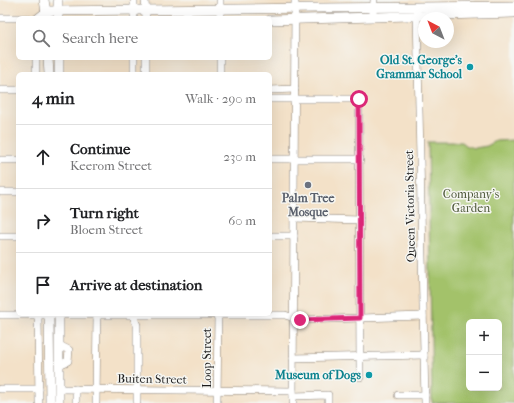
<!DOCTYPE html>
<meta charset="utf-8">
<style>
body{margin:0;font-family:"IM FELL French Canon",serif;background:#f2f2f2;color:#202124}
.controls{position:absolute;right:12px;bottom:12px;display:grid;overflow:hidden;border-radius:6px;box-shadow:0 4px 16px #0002}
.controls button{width:36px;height:36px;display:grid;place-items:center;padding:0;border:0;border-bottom:1px solid #e0e0e0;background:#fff;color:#202124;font:20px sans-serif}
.compass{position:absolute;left:418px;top:12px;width:36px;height:36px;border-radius:50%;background:#fff;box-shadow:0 4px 16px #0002;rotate:318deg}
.stop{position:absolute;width:12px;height:12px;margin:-9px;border:3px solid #db2777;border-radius:50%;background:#fff}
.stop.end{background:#db2777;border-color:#fff;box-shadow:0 1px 4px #0008}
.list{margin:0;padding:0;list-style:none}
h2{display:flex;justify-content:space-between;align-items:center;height:52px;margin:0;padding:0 16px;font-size:17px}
h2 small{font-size:13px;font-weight:400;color:#757577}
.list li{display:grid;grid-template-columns:26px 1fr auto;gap:12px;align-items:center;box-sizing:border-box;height:64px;padding:0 16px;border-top:1px solid #e0e0e0}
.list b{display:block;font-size:15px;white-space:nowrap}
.list p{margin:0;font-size:13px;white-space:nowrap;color:#757577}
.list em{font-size:13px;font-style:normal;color:#757577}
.icon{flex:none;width:22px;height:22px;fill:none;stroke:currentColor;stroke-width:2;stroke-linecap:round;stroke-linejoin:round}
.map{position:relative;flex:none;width:514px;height:403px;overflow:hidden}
.search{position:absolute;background:#fff;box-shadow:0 4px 16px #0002;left:16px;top:16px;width:256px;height:44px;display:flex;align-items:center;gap:10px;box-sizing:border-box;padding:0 14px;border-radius:6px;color:#757577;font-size:15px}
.panel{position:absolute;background:#fff;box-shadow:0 4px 16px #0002;left:16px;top:72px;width:256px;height:244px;border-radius:6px}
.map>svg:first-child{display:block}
</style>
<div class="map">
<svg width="514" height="403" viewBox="0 0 514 403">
<rect width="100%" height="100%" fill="#f6f6f2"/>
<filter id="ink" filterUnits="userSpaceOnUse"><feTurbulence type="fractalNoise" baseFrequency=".025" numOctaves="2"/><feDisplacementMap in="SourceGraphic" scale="8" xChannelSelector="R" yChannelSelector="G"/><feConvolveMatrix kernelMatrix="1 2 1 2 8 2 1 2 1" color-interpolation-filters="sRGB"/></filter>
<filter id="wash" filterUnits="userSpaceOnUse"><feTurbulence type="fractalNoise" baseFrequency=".012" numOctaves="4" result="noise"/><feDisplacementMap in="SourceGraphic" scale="16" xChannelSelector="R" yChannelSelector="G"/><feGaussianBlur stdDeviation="0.9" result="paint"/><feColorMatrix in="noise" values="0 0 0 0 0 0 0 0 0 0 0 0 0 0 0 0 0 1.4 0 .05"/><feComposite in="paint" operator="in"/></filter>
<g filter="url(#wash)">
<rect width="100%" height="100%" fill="#f3e1c8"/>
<path fill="#a3c26a" stroke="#606f43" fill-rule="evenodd" d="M514,140v263h-82l-4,-261h34l5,4 8,2 12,-2 9,-5zM469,322h30v66h-30z"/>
</g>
<g filter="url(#ink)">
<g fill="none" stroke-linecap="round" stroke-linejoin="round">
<g stroke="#887e72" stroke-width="8">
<g id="minor">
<path d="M145,0l1,18"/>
<path d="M417,11l8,392"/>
<path d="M373,13l1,-13"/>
<path d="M0,18h27"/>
<path d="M37,18l9,-7"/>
<path d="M134,18v-18"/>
<path d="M220,18v-18"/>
<path d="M36,74v-16"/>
<path d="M134,74v-16"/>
<path d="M146,74v-16"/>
<path d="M220,74v-16"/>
<path d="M0,90h18"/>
<path d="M270,90l25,-1"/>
<path d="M270,99h89l1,278"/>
<path d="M270,159h90"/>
<path d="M0,160h18"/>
<path d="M0,192h18"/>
<path d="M294,218l66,2"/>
<path d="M0,236h18"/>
<path d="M270,236h24"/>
<path d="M38,314l1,89"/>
<path d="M132,314l5,11v78"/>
<path d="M0,315h285l15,5 123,-4"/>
<path d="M59,345l10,5 -1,11 -9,4"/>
<path d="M293,358l131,-3"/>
<path d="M0,389h39"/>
<path d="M59,389l234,2"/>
<path d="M76,389v14"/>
<path d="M398,395h27"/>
<path d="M293,396l35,-1v8"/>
<path d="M96,403l1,-89"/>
<path d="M217,403l1,-89"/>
<path d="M293,403l2,-403"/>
</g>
</g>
<g stroke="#887e72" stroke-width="10">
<g id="major">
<path d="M44,0l3,18"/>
<path d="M46,11l468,-5"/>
<path d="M58,18v-18"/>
<path d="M270,20l244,-7"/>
<path d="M48,58l1,16"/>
<path d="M59,58v16"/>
<path d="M49,314l1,89"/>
<path d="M59,314v89"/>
</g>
</g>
<use href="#minor" stroke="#fff" stroke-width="7"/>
<use href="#major" stroke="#fff" stroke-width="9"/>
</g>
</g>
<g fill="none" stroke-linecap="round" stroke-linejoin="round" filter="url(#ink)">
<path stroke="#db2777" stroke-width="5" d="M300,320l60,-2 -1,-219"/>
</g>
<g fill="#0f9aa8" stroke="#f6f6f2" stroke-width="1.5">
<circle cx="470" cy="67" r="4"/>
<circle cx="369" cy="375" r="4"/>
</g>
<circle fill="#6b7280" stroke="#f6f6f2" stroke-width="1.5" cx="308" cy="185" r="4"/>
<g text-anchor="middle" stroke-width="3" stroke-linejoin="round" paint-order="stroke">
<g font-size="12" font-weight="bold" fill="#0d838f" stroke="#f6f6f2" text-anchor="end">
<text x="462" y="64">Old St. George's<tspan x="462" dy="14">Grammar School</tspan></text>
<text x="361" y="379">Museum of Dogs</text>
</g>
<g font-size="12" fill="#4b5637" stroke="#f6f6f2">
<text x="471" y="198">Company's<tspan x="471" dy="14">Garden</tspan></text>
</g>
<g font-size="12" font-weight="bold" fill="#5b616d" stroke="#f6f6f2">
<text x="308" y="202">Palm Tree<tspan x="308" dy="14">Mosque</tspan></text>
</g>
<g font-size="12" fill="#1c1c1c" stroke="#f6f6f2">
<text transform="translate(410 206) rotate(-91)" y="4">Queen Victoria Street</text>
<text transform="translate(207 358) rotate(-90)" y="4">Loop Street</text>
<text transform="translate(152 379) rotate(1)" y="4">Buiten Street</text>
</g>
</g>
</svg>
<div class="controls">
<button>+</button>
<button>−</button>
</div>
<svg class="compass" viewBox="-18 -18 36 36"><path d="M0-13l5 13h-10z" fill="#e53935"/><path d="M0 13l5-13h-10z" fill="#757577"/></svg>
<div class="stop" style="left:359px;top:99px"></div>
<div class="stop end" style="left:300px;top:320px"></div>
<div class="search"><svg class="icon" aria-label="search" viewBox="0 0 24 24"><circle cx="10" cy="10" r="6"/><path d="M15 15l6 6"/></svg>Search here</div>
<section class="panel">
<h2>4 min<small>Walk · 290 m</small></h2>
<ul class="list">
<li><svg class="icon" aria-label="ahead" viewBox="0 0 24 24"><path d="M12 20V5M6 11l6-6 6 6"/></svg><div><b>Continue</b><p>Keerom Street</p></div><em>230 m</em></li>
<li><svg class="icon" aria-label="right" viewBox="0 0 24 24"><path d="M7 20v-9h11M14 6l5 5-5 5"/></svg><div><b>Turn right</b><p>Bloem Street</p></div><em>60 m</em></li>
<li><svg class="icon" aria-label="arrive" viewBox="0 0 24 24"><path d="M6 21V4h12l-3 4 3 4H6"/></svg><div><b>Arrive at destination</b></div></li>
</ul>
</section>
</div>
